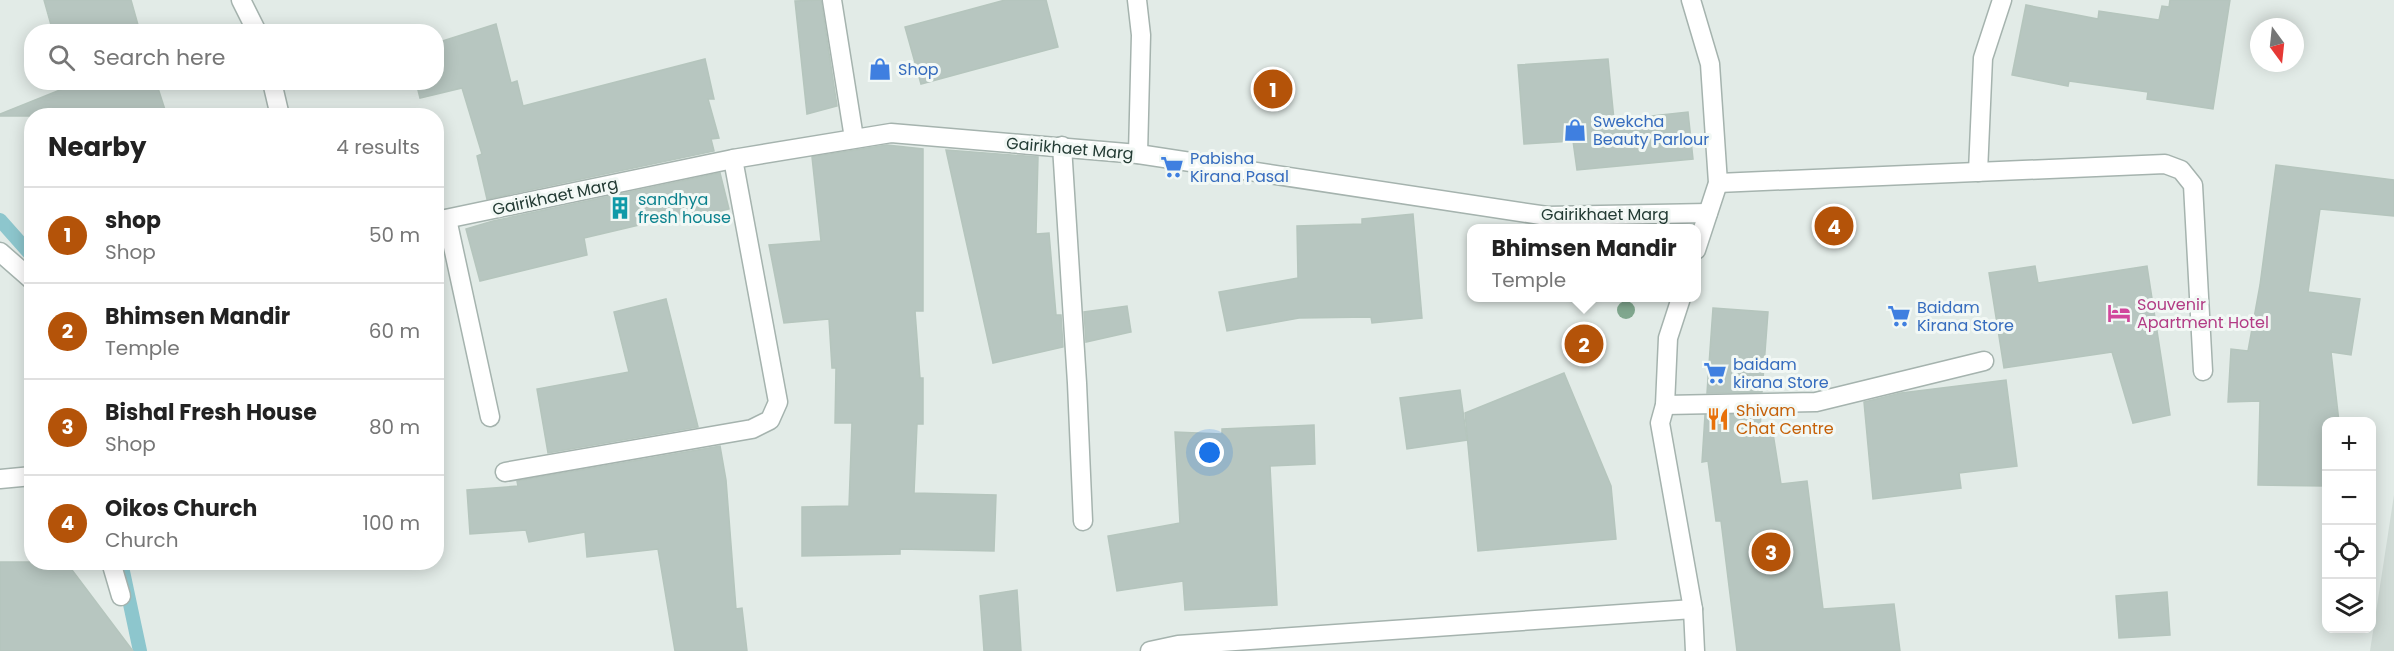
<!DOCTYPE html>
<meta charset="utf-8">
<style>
body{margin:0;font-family:Poppins,sans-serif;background:#f6f6f6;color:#222}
.controls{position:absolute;right:18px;bottom:18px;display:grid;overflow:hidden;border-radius:12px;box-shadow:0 3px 15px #0003}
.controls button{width:54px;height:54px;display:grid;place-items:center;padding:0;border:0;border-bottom:2px solid #e0e0e0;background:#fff;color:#222;font:30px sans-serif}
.compass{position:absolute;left:2250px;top:18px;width:54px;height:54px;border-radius:50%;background:#fff;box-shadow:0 3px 15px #0003;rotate:165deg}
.you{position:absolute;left:1210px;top:453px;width:21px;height:21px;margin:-15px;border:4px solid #fff;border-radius:50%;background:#1a73e8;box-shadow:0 0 0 9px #1a73e833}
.badge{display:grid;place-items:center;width:39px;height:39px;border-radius:50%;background:#b45309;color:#fff;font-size:20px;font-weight:700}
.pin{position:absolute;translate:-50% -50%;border:3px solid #fff;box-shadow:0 2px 6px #0006}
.popup{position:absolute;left:1467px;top:224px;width:234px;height:78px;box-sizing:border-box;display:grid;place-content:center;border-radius:12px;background:#fff;filter:drop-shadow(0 2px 4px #0005);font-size:20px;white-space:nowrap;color:#767676}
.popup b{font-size:22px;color:#222}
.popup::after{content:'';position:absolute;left:50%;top:100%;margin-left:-12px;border:12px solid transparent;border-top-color:#fff}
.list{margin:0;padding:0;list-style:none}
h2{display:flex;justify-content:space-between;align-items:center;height:78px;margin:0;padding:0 24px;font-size:26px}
h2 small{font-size:20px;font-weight:400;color:#767676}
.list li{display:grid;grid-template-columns:39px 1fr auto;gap:18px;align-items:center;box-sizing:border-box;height:96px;padding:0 24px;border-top:2px solid #e0e0e0}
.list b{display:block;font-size:22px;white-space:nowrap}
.list p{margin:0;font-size:20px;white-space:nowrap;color:#767676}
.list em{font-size:20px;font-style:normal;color:#767676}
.icon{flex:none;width:33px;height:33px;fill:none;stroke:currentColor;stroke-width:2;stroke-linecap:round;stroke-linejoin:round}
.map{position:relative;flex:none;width:2394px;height:651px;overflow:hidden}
.search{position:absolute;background:#fff;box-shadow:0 3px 15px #0003;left:24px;top:24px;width:420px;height:66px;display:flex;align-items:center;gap:15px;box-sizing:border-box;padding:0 21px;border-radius:24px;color:#767676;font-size:22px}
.panel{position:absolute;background:#fff;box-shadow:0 3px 15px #0003;left:24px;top:108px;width:420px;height:462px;border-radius:24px}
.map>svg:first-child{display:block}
</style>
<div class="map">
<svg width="2394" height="651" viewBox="0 0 2394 651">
<rect width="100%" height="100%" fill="#e2ebe7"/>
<path fill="#d0dbd6" d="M2394,495v156h-24z"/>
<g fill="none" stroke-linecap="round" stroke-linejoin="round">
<g stroke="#8dc6cd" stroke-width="14">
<path d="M0,220l32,36"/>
<path d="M121,562l19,89"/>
</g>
</g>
<g fill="#b7c6c0" stroke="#b5c5bd" stroke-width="1.5">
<path d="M44,0h87l9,32h-87z"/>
<path d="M821,0l16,106 -30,8 -12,-113z"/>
<path d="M1005,0h41l12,47 -137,37 -16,-57z"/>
<path d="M2170,0h60l-17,109 -66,-10 1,-7 -79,-11 -1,5 -56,-11 14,-70 72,14 1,-8 60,9 3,-14 7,1z"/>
<path d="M496,24l15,59 6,-2 6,25 182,-47 9,40h-6l11,39 -8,1 3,12 -227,48 -10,-43 5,-2 -20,-66 -42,10 -4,-16h20v-39z"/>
<path d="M1608,59l6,61 74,-8 5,47 -116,11 -4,-29 -49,3 -6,-79z"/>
<path d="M69,82h87l11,34h-167v-2l70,-28z"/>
<path d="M887,145l36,4v162h-8l5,67h3v46h-6l-3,69 82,2 -2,56 -94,-2v5l-98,2v-49l47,-1 3,-83h-17l1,-55h-4l-3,-49 -45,4 -15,-78 52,-4 -9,-84z"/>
<path d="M946,150l92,7 -2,77 13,-1 7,82h5l2,32 -70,16z"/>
<path d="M2276,165l118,15v36l-74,-7 -12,83 52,7 -9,56 -20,-3 8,70h-13v64l-68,-1 2,-84 -32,1 3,-53 17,2 12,-66z"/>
<path d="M720,173l9,36 -55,13 -1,-5 -89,21 3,17 -107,26 -14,-52 27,-8z"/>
<path d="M1413,214l9,104 -50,5 -1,-6 -72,1 -72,13 -8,-39 79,-14 -1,-52 65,-2v-5z"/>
<path d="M2035,266l3,17 109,-17 23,149 -37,8 -21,-71 -108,16 -15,-95z"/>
<path d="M666,299l32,128 -150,26 -11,-64 92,-17 -15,-60z"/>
<path d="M1127,306l4,26 -45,10 -2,-30z"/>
<path d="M1713,308l55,4 -6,80 -55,1z"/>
<path d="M1564,373l47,113 5,53 -138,12 -13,-138z"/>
<path d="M2006,380l11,86 -58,7 2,15 -88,11 -9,-97 37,-9z"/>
<path d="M1460,390l7,50 -60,9 -7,-51z"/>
<path d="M1761,414l-1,15 12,-2 9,57 26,-3 16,128 71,-5 6,47h-163l-16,-130h-5l-8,-60 -6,1 3,-47z"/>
<path d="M1314,425l1,39 -45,2 7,139 -92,5 -2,-29 -66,10 -9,-55 72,-13 -5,-91 47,2v-5z"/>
<path d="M720,446l6,34 10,129 6,-1 5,43h-72l-17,-102 -71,8 -2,-25 -56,10 -3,-12 -56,4 -3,-44 51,-4 -1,-5z"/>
<path d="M0,562h66l67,89h-133z"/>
<path d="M1017,590l4,61h-37l-4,-55z"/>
<path d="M2167,592l3,43 -51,3 -3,-42z"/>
</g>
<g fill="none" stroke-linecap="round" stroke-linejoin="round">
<g stroke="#a5b3ae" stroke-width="21">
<path id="lane" d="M0,479l32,-3"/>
</g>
<g stroke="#a5b3ae" stroke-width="21">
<g id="street">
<path d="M241,0l16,32"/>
<path d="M832,0l22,138"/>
<path d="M1137,0l4,35 -3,119"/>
<path d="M1691,0l19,64 8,119 -22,67"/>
<path d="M272,82l8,34"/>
<path d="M1062,146l15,237 6,138"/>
<path d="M1978,172l5,-114 19,-58"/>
<path d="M1718,183l447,-19 16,6 12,15 10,186"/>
<path d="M447,219l43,198"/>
<path d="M436,221l297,-62 158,-26 247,21 409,62 161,-3"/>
<path d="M0,252l32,28"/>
<path d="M1681,298l-13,40 -3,67 -5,18 33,186 2,42"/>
<path d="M1665,405l151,-3 168,-41"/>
<path d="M505,472l247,-43 18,-9 8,-18 -45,-243"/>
<path d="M111,562l10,34"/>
<path d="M1150,651l28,-6 515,-36"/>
</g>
</g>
<use href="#lane" stroke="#fff" stroke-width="18"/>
<use href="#street" stroke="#fff" stroke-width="18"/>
</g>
<circle fill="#80a78e" cx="1626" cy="310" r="9"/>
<defs>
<g id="shop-bare" transform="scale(1.8)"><path d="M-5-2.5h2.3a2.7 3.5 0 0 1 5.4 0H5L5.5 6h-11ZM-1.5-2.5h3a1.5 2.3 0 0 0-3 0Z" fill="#3f7fe0" stroke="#f2f8f5" stroke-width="2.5" paint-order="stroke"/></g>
<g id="supermarket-bare" transform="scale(1.8)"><path d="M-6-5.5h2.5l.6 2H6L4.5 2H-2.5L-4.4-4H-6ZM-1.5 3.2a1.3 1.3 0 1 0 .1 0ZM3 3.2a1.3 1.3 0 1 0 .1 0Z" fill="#3f7fe0" stroke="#f2f8f5" stroke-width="2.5" paint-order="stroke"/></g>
<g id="building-bare" transform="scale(1.8)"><path d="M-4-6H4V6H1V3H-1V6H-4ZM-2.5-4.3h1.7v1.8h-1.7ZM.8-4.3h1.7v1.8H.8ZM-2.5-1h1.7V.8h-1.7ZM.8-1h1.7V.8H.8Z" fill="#0f9aa8" stroke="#f2f8f5" stroke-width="2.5" paint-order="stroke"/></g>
<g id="hotel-bare" transform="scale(1.8)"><path d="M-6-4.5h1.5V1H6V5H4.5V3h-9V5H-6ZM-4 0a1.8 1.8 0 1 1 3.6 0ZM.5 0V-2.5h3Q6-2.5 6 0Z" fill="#d1479c" stroke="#f2f8f5" stroke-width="2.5" paint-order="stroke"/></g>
<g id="restaurant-bare" transform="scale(1.8)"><path d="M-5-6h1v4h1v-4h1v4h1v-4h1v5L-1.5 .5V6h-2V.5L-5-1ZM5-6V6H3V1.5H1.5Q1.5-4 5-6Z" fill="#e8710a" stroke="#f2f8f5" stroke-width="2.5" paint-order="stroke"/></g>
</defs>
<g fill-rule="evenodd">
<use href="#shop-bare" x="880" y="69"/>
<use href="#shop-bare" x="1575" y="130"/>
<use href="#supermarket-bare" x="1172" y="167"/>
<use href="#building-bare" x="620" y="208"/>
<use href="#hotel-bare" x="2119" y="313"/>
<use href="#supermarket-bare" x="1899" y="316"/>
<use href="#supermarket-bare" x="1715" y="373"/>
<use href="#restaurant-bare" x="1718" y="419"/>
</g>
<g text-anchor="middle" stroke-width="6" stroke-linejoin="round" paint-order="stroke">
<g font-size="16" fill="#366cbe" stroke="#f2f8f5" text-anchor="start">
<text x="898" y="75">Shop</text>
<text x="1593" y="127">Swekcha<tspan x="1593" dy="18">Beauty Parlour</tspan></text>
<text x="1190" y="164">Pabisha<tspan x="1190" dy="18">Kirana Pasal</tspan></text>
<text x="1917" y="313">Baidam<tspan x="1917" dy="18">Kirana Store</tspan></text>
<text x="1733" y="370">baidam<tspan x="1733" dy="18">kirana Store</tspan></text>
</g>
<g font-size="16" fill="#233b34" stroke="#f2f8f5">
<text transform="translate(1070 148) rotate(5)" y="6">Gairikhaet Marg</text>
<text transform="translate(555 196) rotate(-12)" y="6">Gairikhaet Marg</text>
<text x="1605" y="220">Gairikhaet Marg</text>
</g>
<g font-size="16" fill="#0d838f" stroke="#f2f8f5" text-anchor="start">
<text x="638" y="205">sandhya<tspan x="638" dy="18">fresh house</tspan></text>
</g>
<g font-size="16" fill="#b23c85" stroke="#f2f8f5" text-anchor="start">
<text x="2137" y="310">Souvenir<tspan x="2137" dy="18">Apartment Hotel</tspan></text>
</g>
<g font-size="16" fill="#c56008" stroke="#f2f8f5" text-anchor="start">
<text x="1736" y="416">Shivam<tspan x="1736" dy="18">Chat Centre</tspan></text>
</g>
</g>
</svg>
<div class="controls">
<button>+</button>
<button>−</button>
<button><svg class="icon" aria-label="locate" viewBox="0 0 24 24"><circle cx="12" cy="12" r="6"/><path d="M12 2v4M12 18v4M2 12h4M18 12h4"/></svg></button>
<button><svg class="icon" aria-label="layers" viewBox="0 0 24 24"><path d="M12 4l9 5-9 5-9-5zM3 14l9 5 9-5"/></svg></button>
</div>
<svg class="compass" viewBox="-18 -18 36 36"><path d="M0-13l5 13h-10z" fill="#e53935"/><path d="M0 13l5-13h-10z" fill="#767676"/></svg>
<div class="you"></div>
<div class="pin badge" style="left:1273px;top:89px">1</div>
<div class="pin badge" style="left:1584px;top:344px">2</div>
<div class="popup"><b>Bhimsen Mandir</b>Temple</div>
<div class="pin badge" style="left:1771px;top:552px">3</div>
<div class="pin badge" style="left:1834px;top:226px">4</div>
<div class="search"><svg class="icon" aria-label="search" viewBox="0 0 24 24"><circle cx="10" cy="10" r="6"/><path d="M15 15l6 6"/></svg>Search here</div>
<section class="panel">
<h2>Nearby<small>4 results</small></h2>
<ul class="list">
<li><span class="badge">1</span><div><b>shop</b><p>Shop</p></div><em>50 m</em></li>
<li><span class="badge">2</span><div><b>Bhimsen Mandir</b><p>Temple</p></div><em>60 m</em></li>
<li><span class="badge">3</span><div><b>Bishal Fresh House</b><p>Shop</p></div><em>80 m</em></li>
<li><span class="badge">4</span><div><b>Oikos Church</b><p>Church</p></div><em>100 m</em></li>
</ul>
</section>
</div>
